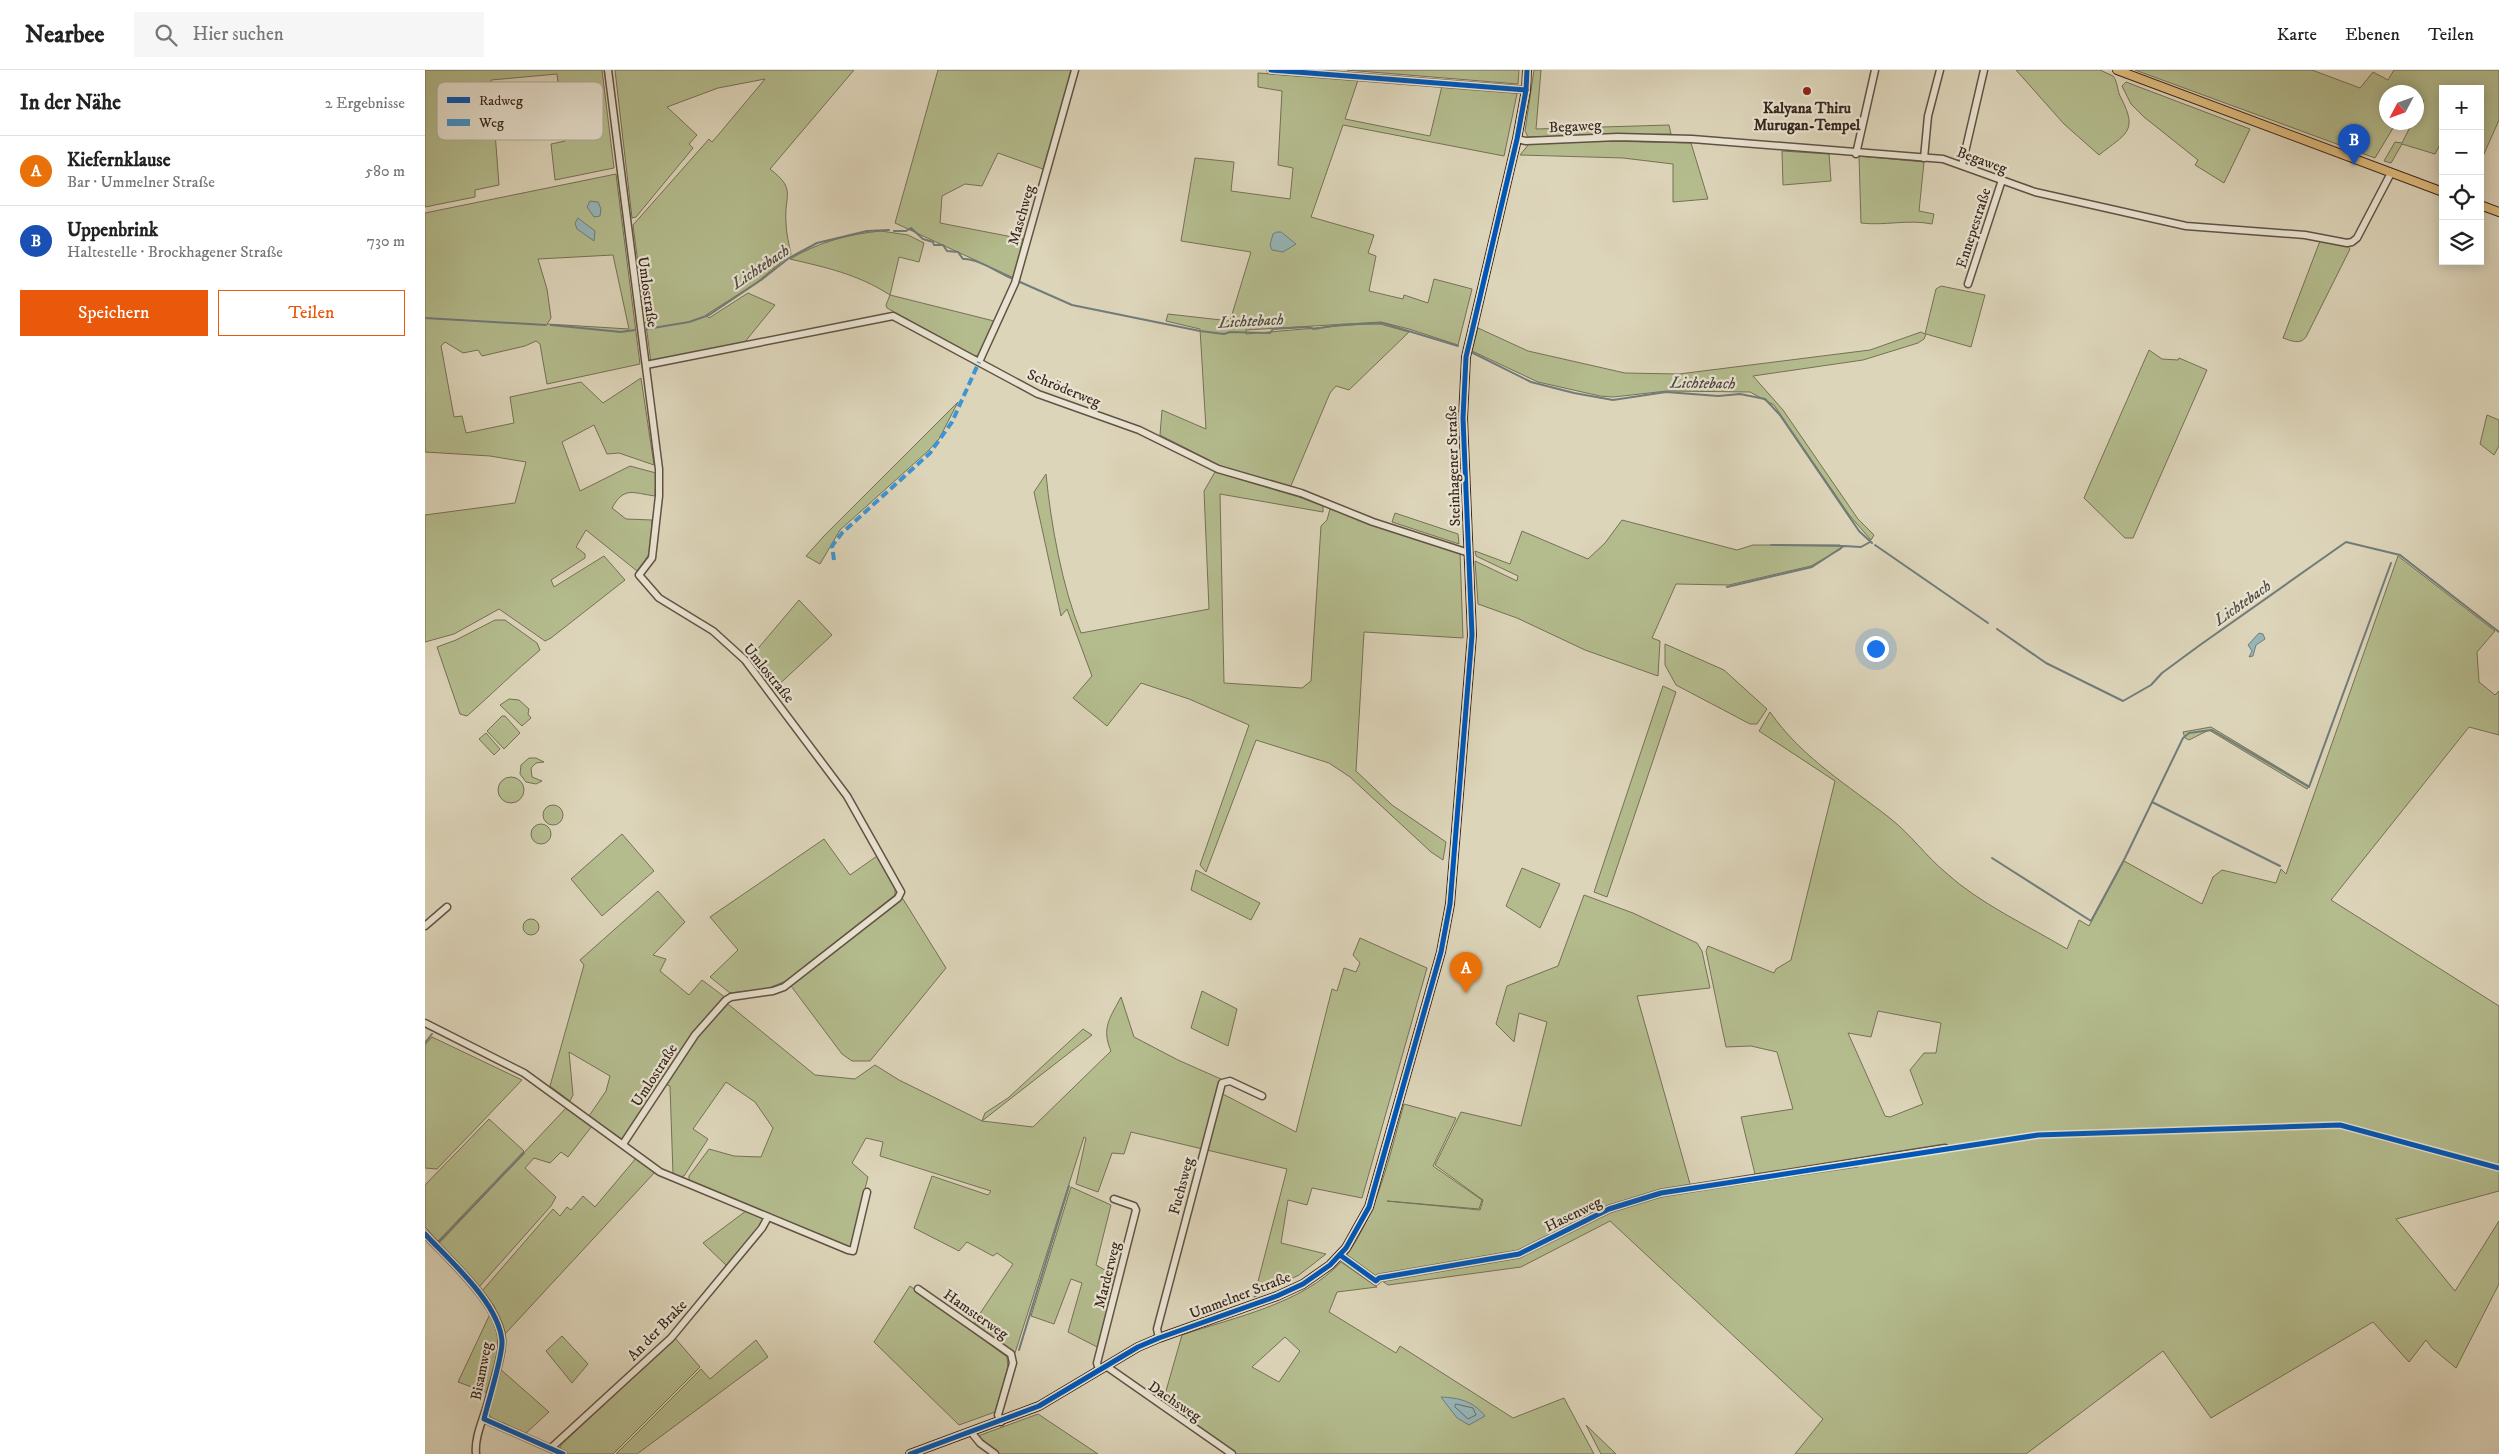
<!DOCTYPE html>
<html lang="de">
<meta charset="utf-8">
<style>
body{margin:0;font-family:"IM FELL DW Pica",serif;background:#f6f6f6;color:#222}
.controls{position:absolute;right:15px;top:15px;display:grid;overflow:hidden;border-radius:0px;box-shadow:0 2px 12px #0003}
.controls button{width:45px;height:45px;display:grid;place-items:center;padding:0;border:0;border-bottom:1px solid #e0e0e0;background:#fff;color:#222;font:25px sans-serif}
.compass{position:absolute;left:1954px;top:15px;width:45px;height:45px;border-radius:50%;background:#fff;box-shadow:0 2px 12px #0003;rotate:229deg}
.you{position:absolute;left:1450px;top:578px;width:18px;height:18px;margin:-12px;border:4px solid #fff;border-radius:50%;background:#1a73e8;box-shadow:0 0 0 8px #1a73e833}
.badge{display:grid;place-items:center;width:32px;height:32px;border-radius:50%;background:#ea580c;color:#fff;font-size:16px;font-weight:700}
.pin{position:absolute;translate:-50% -41px;filter:drop-shadow(0 1px 2px #0008)}
.pin::after{content:'';position:absolute;top:26px;width:18px;height:15px;background:inherit;clip-path:polygon(0 0,100% 0,50% 100%)}
.list{margin:0;padding:0;list-style:none}
h2{display:flex;justify-content:space-between;align-items:center;height:65px;margin:0;padding:0 20px;font-size:21px}
h2 small{font-size:16px;font-weight:400;color:#767676}
.list li{display:grid;grid-template-columns:32px 1fr auto;gap:15px;align-items:center;box-sizing:border-box;height:70px;padding:0 20px;border-top:1px solid #e0e0e0}
.list b{display:block;font-size:19px;white-space:nowrap}
.list p{margin:0;font-size:16px;white-space:nowrap;color:#767676}
.list em{font-size:16px;font-style:normal;color:#767676}
.actions{display:flex;gap:10px;padding:15px 20px}
.actions a{flex:1;padding:11px 0;border:1px solid #ea580c;border-radius:0px;text-align:center;font-size:18px;color:#ea580c}
.actions .main{background:#ea580c;color:#fff}
.icon{flex:none;width:28px;height:28px;fill:none;stroke:currentColor;stroke-width:2;stroke-linecap:round;stroke-linejoin:round}
.map{position:relative;flex:none;width:2074px;height:1384px;overflow:hidden}
header{display:flex;align-items:center;gap:30px;box-sizing:border-box;height:70px;padding:0 25px;background:#fff;border-bottom:1px solid #e0e0e0}
header strong{font-size:24px}
nav{display:flex;gap:28px;margin-inline-start:auto;font-size:18px}
.search{width:350px;height:45px;background:#f6f6f6;display:flex;align-items:center;gap:12px;box-sizing:border-box;padding:0 18px;border-radius:0px;color:#767676;font-size:19px}
main{display:flex}
aside{flex:1;background:#fff}
.map>svg:first-child{display:block}
</style>
<header>
<strong>Nearbee</strong>
<div class="search"><svg class="icon" aria-label="search" viewBox="0 0 24 24"><circle cx="10" cy="10" r="6"/><path d="M15 15l6 6"/></svg>Hier suchen</div>
<nav><a>Karte</a><a>Ebenen</a><a>Teilen</a></nav>
</header>
<main>
<aside>
<h2>In der Nähe<small>2 Ergebnisse</small></h2>
<ul class="list">
<li><span class="badge" style="background:#e8710a">A</span><div><b>Kiefernklause</b><p>Bar · Ummelner Straße</p></div><em>580 m</em></li>
<li><span class="badge" style="background:#1a4fb4">B</span><div><b>Uppenbrink</b><p>Haltestelle · Brockhagener Straße</p></div><em>730 m</em></li>
</ul>
<div class="actions"><a class="main">Speichern</a><a>Teilen</a></div>
</aside>
<div class="map">
<svg width="2074" height="1384" viewBox="0 0 2074 1384">
<rect width="100%" height="100%" fill="#ddd5ba"/>
<filter id="stains"><feTurbulence type="fractalNoise" baseFrequency=".004" numOctaves="4"/><feColorMatrix values="0 0 0 0 .2 0 0 0 0 .09 0 0 0 0 .02 0 0 0 .5 -.17"/></filter>
<radialGradient id="worn" r=".72"><stop offset=".6" stop-color="#630" stop-opacity="0"/><stop offset="1" stop-color="#630" stop-opacity=".3"/></radialGradient>
<g fill="#b4bc8e" stroke="#767156" fill-rule="evenodd">
<path d="M0,0h177l12,98 -59,12 -4,-36 14,-3 -8,-67 -66,6 8,105 -24,5v7l-50,10z"/>
<path d="M190,0h239l-84,99c27,21 14,25 16,53 0,11 3,22 5,32l-35,29 -50,32 3,3 39,-25 27,12 -31,38 -93,20 -18,-138 76,-86 3,3 7,-8 46,-55 -47,9 -51,19 30,28 -8,9 4,4 -57,69 -4,1z"/>
<path d="M513,0h134l-29,99 -45,-16 -16,33 -17,-2 -23,12 -2,27 83,16 -9,39 -119,-55z"/>
<path d="M922,0h172l-1,14z"/>
<path d="M1109,0h7l-5,59 133,-4 2,9 -143,3 -3,-6z"/>
<path d="M1591,0h84l13,6c5,6 4,15 8,22 18,34 4,36 -22,57l-35,-31z"/>
<path d="M1710,0h177l48,18 13,-16 15,8 6,-10h105v50l-19,43v-74h-37v50l-8,15 -33,-10 -11,19 -7,-2 11,-19 7,1 10,-20 5,-1v-7l7,-15 -7,3v-11h-30v30l9,1 -21,35z"/>
<path d="M833,3l100,7 -13,39 85,17 12,-50 68,5 7,3 -13,62 -161,-31 -32,92 63,18 -6,18 8,3 -7,35 34,8 1,-4 24,8 6,-24 38,10 -14,56 -49,-16 -28,-7 -135,8v4l116,-10h18l29,8 -60,58 -13,-4 -6,7 -40,95 -69,-22 -61,-31 2,-25 44,19 -6,-100 -34,-8 2,-7 62,7 21,-69 -70,-11 14,-83 39,4 -3,29 59,8 3,-31 -15,-3 4,-74 -24,-4z"/>
<path d="M1701,12l124,47 -26,54 -29,-18 3,-5 -54,-43 -13,-13 -9,-18z"/>
<path d="M1180,71l86,2 17,56 -35,3v-38l-50,-6 -103,-3 9,-11z"/>
<path d="M1357,81l47,3 2,27 -48,4z"/>
<path d="M1434,86l65,6 -5,49 15,3 -2,10c-24,-5 -47,2 -71,-1z"/>
<path d="M191,104l24,190 -93,20 -7,-40 -4,-3 -11,5 -43,10 -4,-6 -15,3 -18,-11 -4,4 13,71 8,-1 4,17 48,-10 -4,-26 71,-15 22,21 38,-25 13,87 -35,-12 -12,1 -13,-29 -32,17 18,49 50,-25 26,7 -1,23c-22,-3 -31,-10 -43,12l14,11 26,1 -2,33 -13,18 -51,-41 -10,17 9,7v4l-34,22 3,7 50,-31 21,24 -74,58 -6,3 -46,-32 -45,25 -29,8v-127l90,-12 11,-41 -36,-6 -65,-4v-239zM188,185l16,74 -82,-5 4,-6 -4,-29 -9,-30z"/>
<path d="M456,161l27,4 16,8 -5,19 -20,-5 -9,38 104,26 -15,34 -4,1 -88,-48 -1,-3 4,-10c-33,-21 -62,-27 -100,-36 29,-17 59,-25 91,-28z"/>
<path d="M1895,171l28,5 2,3 -44,88c-6,8 -14,4 -23,1z"/>
<path d="M1516,216l44,9 -14,52 -45,-13 -2,5 -6,4 -55,17 -110,16 30,34 75,109 16,16 -3,5 -21,-24 -76,-111 -24,-13 -83,-1 -54,6 -13,-1 -62,-14 -66,-31 6,-23 50,23 97,22 54,1 191,-24 51,-18 4,2 11,-45z"/>
<path d="M1724,280l13,9 16,1 1,-2 28,12 -74,168h-8l-41,-40z"/>
<path d="M533,332l-19,37 -11,12 -88,79 -20,34 -14,-8 18,-20z"/>
<path d="M2062,345l12,5v26l-5,9 -14,-11z"/>
<path d="M790,402l87,26 21,8v6l-103,-18 4,189 78,5 9,-7 10,-155 6,-6 3,-11 130,43 3,86 -99,-6 -8,139 36,34 54,37 -3,18 -12,-8 -81,-75 -21,-14 -73,-23 -50,132 -6,-7 49,-140 -60,-26 -48,-16 -34,43 -34,-28 19,-22 -25,-67 -6,7 -27,-124 12,-18c5,51 16,112 35,159l128,-24 -5,-118z"/>
<path d="M970,443l63,21 1,10 -67,-22z"/>
<path d="M1197,450l115,30 16,-5h87l1,4 -30,17 -82,19 -53,-1 -24,54 8,3 -2,35 -73,-26 -68,-32 -39,-14 -3,-43 42,20 1,-5 -42,-20 -1,-5 35,13 12,-33 66,28 17,-16z"/>
<path d="M1973,486l97,75 -18,21 2,30 16,13 4,-4v44l-30,-8 -138,173 168,106v185l-103,28 59,72 44,-70v63l-43,84 -24,-20 -6,-8 -17,22 -36,-40 -162,96 -48,-67 -137,103h-231l28,-35 -213,-198 -89,46 -133,18 -42,-29c32,-44 43,-99 58,-152l52,14 -23,48 49,34 -3,9 -92,-8 93,9 3,-10 -48,-35 26,-53 60,14 26,-104 -28,-9 -5,29 -18,-18 11,-38 51,-20 26,-71 49,18 64,30 5,8 8,37 -73,8 55,195 166,-24 -1,-6 -102,13 -14,-57 52,-8 -16,-57 -26,-6 -25,1 -20,-96 2,-5 66,27 2,-4 15,-9 44,-179 -76,-50 11,-19c32,46 78,73 121,107 20,16 35,37 54,53 35,32 82,53 122,77l12,-29 10,6 35,-65 78,43 11,-27 9,-7 54,13 5,-14 5,5zM1453,941l63,12 -5,30h-12l-14,17 13,34 -33,13 -5,-1 -37,-83 23,4z"/>
<path d="M374,530l33,35 -61,57 -22,-30v-3z"/>
<path d="M70,550h10l32,23 3,7c-25,21 -48,44 -73,66l-7,-2 -23,-67 19,-7z"/>
<path d="M1240,574l59,26 43,39 -10,15h-7l-74,-39 -11,-20z"/>
<path d="M1238,616l13,6 -69,205 -13,-5z"/>
<path d="M84,629l10,1 10,9 -1,5 3,4 -9,8 -22,-21z"/>
<path d="M77,646h3l15,17 -16,16 -17,-18z"/>
<path d="M1786,657l98,59 -2,3 -98,-59 -20,10 -4,-2 -2,-6z"/>
<path d="M61,663l14,16 -6,6 -15,-16z"/>
<path d="M104,688h7l8,4 -8,1 -5,5 1,9 10,4 -6,3 -10,-2 -6,-8 1,-9z"/>
<circle cx="86" cy="720" r="13"/>
<circle cx="128" cy="745" r="10"/>
<circle cx="116" cy="764" r="10"/>
<path d="M197,764l32,37 -52,45 -31,-37z"/>
<path d="M399,769l26,36 27,-19 18,30v9l-109,86 -20,8 -36,4 -20,-16 28,-27 -28,-33z"/>
<path d="M1097,798l38,16 -20,44 -34,-22z"/>
<path d="M771,800l64,33 -9,17 -60,-30z"/>
<path d="M233,821l27,31 -32,33 13,4 -6,12 29,24 13,-15 24,18 -103,142 -34,-24 17,-25 4,-15 -41,-24 4,43 -3,6 -20,-15 34,-121 -4,-5z"/>
<path d="M476,829h2l43,69 -76,93h-18l-10,-7 -51,-68z"/>
<circle cx="106" cy="857" r="8"/>
<path d="M935,868l67,30 -65,230 -50,-10 -5,17 -19,-5 -7,43 45,11 -27,21 -45,22 33,-128 -156,-37 -7,22 -12,-1 -14,39 -22,-8 10,-46 -2,-1 -69,216 -40,-27v-5l38,-57 -16,-11 -4,3 -26,-14 -8,9 -45,-23 18,-52 56,19 3,-4 -111,-35 3,-14 -17,-4 -14,25 16,14 -18,71 -161,-67v-5l20,-27 25,7 27,1 12,-29 -18,-26 -29,-20 -33,47 15,10 -24,37 -5,1 -6,-3 -3,-88 -5,-2 34,-50 29,-30 87,71 40,4 20,-14 24,15 83,41 3,-8 23,-15 75,-69 9,6 -110,86 51,6 78,-76c-10,-23 -1,-33 10,-54l13,40 44,23 43,19 -4,12 79,41 36,-143 5,2 7,-23 12,4 4,-9 -7,-8z"/>
<path d="M777,921l35,18 -9,37 -37,-18z"/>
<path d="M7,967l90,43 -85,89 -12,-1v-123z"/>
<path d="M141,1038l26,18 -24,31 -7,-5 -11,11 -16,-5 -9,10 31,29 -5,9 -72,81 -40,-44z"/>
<path d="M64,1049l35,32 -86,90 -13,-14v-42z"/>
<path d="M212,1087l18,15 -150,162 -11,-28 -12,-15 71,-82 7,7 7,-9 4,3 12,-14 12,11z"/>
<path d="M646,1117l40,18 -15,60 21,12 -18,71 -31,-16 14,-49 -11,-4 -17,45 -23,-8z"/>
<path d="M321,1141l17,7 -3,10 -32,39 -25,-24z"/>
<path d="M916,1192l36,25 -40,5 -8,20 67,41 4,-7 113,72 51,-20 30,56h-358l-74,-49 20,-70c53,-18 120,-31 159,-73zM860,1267l15,14 -21,31 -27,-15z"/>
<path d="M485,1216l97,71 1,11 -13,44 -36,13 -85,-83z"/>
<path d="M65,1244c15,32 6,46 -2,79l-30,-11z"/>
<path d="M137,1266l26,28 -16,19 -26,-32z"/>
<path d="M250,1268l25,29 -87,87h-57l6,-10z"/>
<path d="M331,1270l12,17 -131,97h-21l85,-85 9,10z"/>
<path d="M74,1298l50,44 -24,22 -32,-13 -4,-7z"/>
<path d="M613,1344l60,40h-100l-17,-13 -3,-5z"/>
<path d="M1161,1355l30,29h-15z"/>
</g>
<g fill="#96b6b9" stroke="#717c7b">
<path d="M165,131l8,1 3,7 -1,7 -6,1 -7,-10z"/>
<path d="M153,148l17,13 -1,10 -17,-12 -2,-6z"/>
<path d="M852,162h4l15,12 -13,8 -11,-2 -2,-5 3,-11z"/>
<path d="M1834,563l4,1 2,5 -9,6 -3,11 -4,1 3,-6 -4,-6z"/>
<path d="M1016,1327c19,1 32,4 44,19l-16,9 -12,-7z"/>
</g>
<g fill="none" stroke-linecap="round" stroke-linejoin="round">
<path stroke="#686e6c" stroke-width="1" d="M1031,1334l17,4 3,7 -8,4 -13,-12z"/>
<g stroke="#717c7b" stroke-width="2">
<path d="M469,161h12l5,-3 12,11 10,3 1,3h9l4,6 11,1 5,7c14,-1 34,13 48,19"/>
<path d="M595,212l52,23 128,26 24,3 6,-2 40,1 3,-4 35,-2 6,2 24,-4 44,-2 76,23"/>
<path d="M0,248l121,7"/>
<path d="M126,255l70,7 14,-2"/>
<path d="M222,259l42,-7 20,-7 52,-35 28,-22 28,-15 50,-12 22,-1"/>
<path d="M1046,282l60,30 43,11 39,7 53,-8 52,4 22,-2 25,5 15,16 79,116 13,12"/>
<path d="M1346,475l73,1"/>
<path d="M1450,475l113,78"/>
<path d="M1302,517l85,-20 32,-21 17,1 9,-5"/>
<path d="M1572,559l49,34 77,38 28,-16 11,-12 38,-28 146,-103 54,13 99,77"/>
<path d="M1727,732l128,64"/>
<path d="M1567,788l99,63 34,-63 58,-120 6,-5 23,-3 97,57 82,-224"/>
<path d="M0,973l7,-9"/>
<path d="M13,1173l86,-90"/>
<path d="M594,1280l50,-164"/>
</g>
<g stroke="#625245" stroke-width="9">
<g id="minor">
<path d="M183,0l51,399v27l-7,62 -13,17 20,23 54,33 32,29 102,136 54,96 -3,6 -114,89 -11,4 -42,6 -5,3 -31,35 -72,109"/>
<path d="M846,0l255,20"/>
<path d="M1092,69l9,2 92,-4 74,2 251,20 92,33 151,34 119,9 42,8 5,-1 5,-4 34,-65"/>
<path d="M1431,84l19,-84"/>
<path d="M1499,88l4,-42 12,-46"/>
<path d="M1537,95l22,-95"/>
<path d="M1543,214l34,-104"/>
<path d="M554,292l36,-79 60,-213"/>
<path d="M221,295l247,-49 145,78 101,36 79,39 83,24 72,29 96,31"/>
<path d="M0,856l22,-19"/>
<path d="M0,953l99,50 136,99 188,78 5,1 14,-59"/>
<path d="M0,1164c23,25 77,72 77,108 0,16 -9,40 -13,56 -4,18 -15,38 -13,56"/>
<path d="M915,1185l36,26 3,-3 140,-24 90,-45 52,-16 284,-45"/>
<path d="M493,1219l93,65 2,9 -15,52 3,7"/>
<path d="M734,1268l-2,-9 65,-246 8,-2 32,15"/>
<path d="M681,1296l126,88"/>
<path d="M674,1300l-2,-7 39,-153 -2,-4 -20,-7"/>
<path d="M59,1349l79,35"/>
<path d="M546,1362l9,11 15,11"/>
<path d="M126,1378l120,-110 91,-110 6,-11"/>
</g>
</g>
<g stroke="#39261e" stroke-width="10">
<g id="major">
<path d="M1692,0l326,122"/>
<path d="M2055,135l19,7"/>
<path d="M485,1384l129,-48 99,-59 21,-9 118,-42 26,-12 27,-19 16,-17 23,-41 72,-255 9,-48 22,-269 -9,-217 3,-61 51,-218 9,-49 1,-20"/>
</g>
</g>
<use href="#minor" stroke="#e9e4d2" stroke-width="6"/>
<use href="#major" stroke="#deba7d" stroke-width="8"/>
<path stroke="#3e95d5" stroke-width="4" stroke-dasharray="8 4" stroke-linecap="butt" d="M409,490l-2,-14 10,-13 88,-80 22,-31 27,-60"/>
<g stroke="#e9e4d2" stroke-width="8">
<g id="cycleway">
<path d="M846,0l255,20"/>
<path d="M0,1164c24,26 74,69 77,107 1,15 -14,61 -18,78l79,35"/>
<path d="M915,1185l36,26 3,-3 140,-24 90,-45 52,-16 377,-58 302,-10 159,43"/>
<path d="M485,1384l129,-48 99,-59 21,-9 118,-42 26,-12 27,-19 16,-17 23,-41 72,-255 9,-48 22,-269 -9,-217 3,-61 51,-218 9,-49 1,-20"/>
</g>
</g>
<use href="#cycleway" stroke="#0057b8" stroke-width="5"/>
</g>
<circle fill="#8f2418" stroke="#e9e4d2" stroke-width="2" cx="1382" cy="21" r="5"/>
<g text-anchor="middle" stroke-width="4.5" stroke-linejoin="round" paint-order="stroke">
<g font-size="15" font-weight="bold" fill="#39261e" stroke="#e9e4d2">
<text x="1382" y="43">Kalyana Thiru<tspan x="1382" dy="17">Murugan-Tempel</tspan></text>
</g>
<g font-size="15" fill="#39261e" stroke="#e9e4d2">
<text transform="translate(1150 56) rotate(-3)" y="5">Begaweg</text>
<text transform="translate(1557 90) rotate(20)" y="5">Begaweg</text>
<text transform="translate(596 145) rotate(-74)" y="5">Maschweg</text>
<text transform="translate(1548 158) rotate(-72)" y="5">Ennepestraße</text>
<text transform="translate(223 222) rotate(82)" y="5">Umlostraße</text>
<text transform="translate(639 318) rotate(22)" y="5">Schröderweg</text>
<text transform="translate(1028 396) rotate(-92)" y="5">Steinhagener Straße</text>
<text transform="translate(344 603) rotate(51)" y="5">Umlostraße</text>
<text transform="translate(229 1005) rotate(-57)" y="5">Umlostraße</text>
<text transform="translate(756 1116) rotate(-75)" y="5">Fuchsweg</text>
<text transform="translate(1148 1144) rotate(-26)" y="5">Hasenweg</text>
<text transform="translate(682 1205) rotate(-76)" y="5">Marderweg</text>
<text transform="translate(815 1225) rotate(-21)" y="5">Ummelner Straße</text>
<text transform="translate(551 1244) rotate(35)" y="5">Hamsterweg</text>
<text transform="translate(232 1260) rotate(-46)" y="5">An der Brake</text>
<text transform="translate(56 1301) rotate(-79)" y="5">Bisamweg</text>
<text transform="translate(750 1331) rotate(34)" y="5">Dachsweg</text>
</g>
<g font-size="16" font-style="italic" fill="#504a45" stroke="#e9e4d2">
<text transform="translate(335 196) rotate(-34)" y="6">Lichtebach</text>
<text transform="translate(826 250) rotate(-3)" y="6">Lichtebach</text>
<text transform="translate(1278 312) rotate(1)" y="6">Lichtebach</text>
<text transform="translate(1817 532) rotate(-35)" y="6">Lichtebach</text>
</g>
</g>
<rect x="12" y="12" width="166" height="58" rx="8" fill="#e9e4d2" stroke="#b4ab9c" stroke-width="1"/>
<rect x="22" y="27" width="23" height="6" fill="#0057b8"/>
<rect x="22" y="49" width="23" height="7" fill="#3e95d5"/>
<g font-size="14" fill="#39261e">
<text x="54" y="35">Radweg</text>
<text x="54" y="57">Weg</text>
</g>
<rect width="100%" height="100%" filter="url(#stains)"/>
<rect width="100%" height="100%" fill="url(#worn)"/>
</svg>
<div class="controls">
<button>+</button>
<button>−</button>
<button><svg class="icon" aria-label="locate" viewBox="0 0 24 24"><circle cx="12" cy="12" r="6"/><path d="M12 2v4M12 18v4M2 12h4M18 12h4"/></svg></button>
<button><svg class="icon" aria-label="layers" viewBox="0 0 24 24"><path d="M12 4l9 5-9 5-9-5zM3 14l9 5 9-5"/></svg></button>
</div>
<svg class="compass" viewBox="-18 -18 36 36"><path d="M0-13l5 13h-10z" fill="#e53935"/><path d="M0 13l5-13h-10z" fill="#767676"/></svg>
<div class="you"></div>
<div class="pin badge" style="left:1041px;top:923px;background:#e8710a">A</div>
<div class="pin badge" style="left:1929px;top:95px;background:#1a4fb4">B</div>
</div>
</main>
